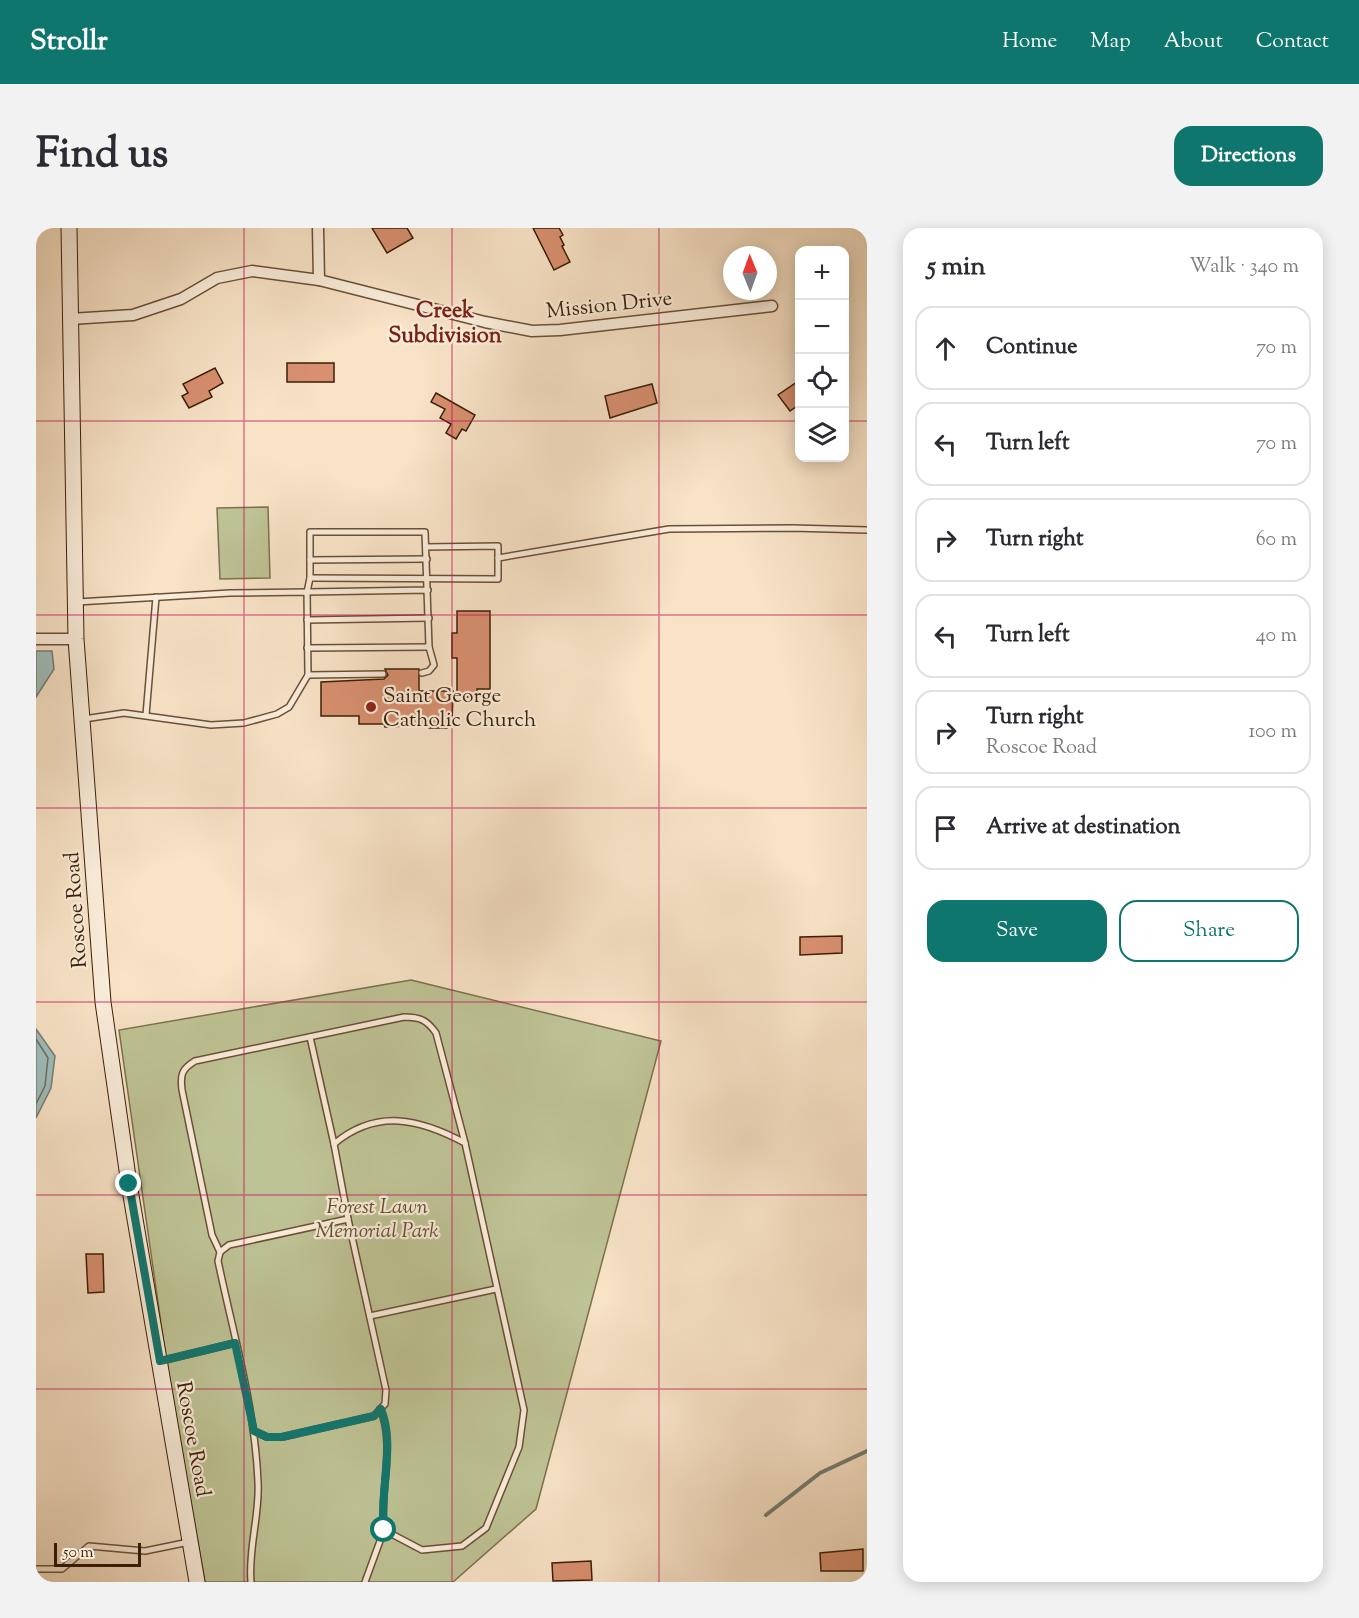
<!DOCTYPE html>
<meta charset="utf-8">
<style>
body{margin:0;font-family:"Sorts Mill Goudy",serif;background:#f2f2f3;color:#2b2b33}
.controls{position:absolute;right:18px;top:18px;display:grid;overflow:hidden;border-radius:12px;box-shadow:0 3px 15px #0003}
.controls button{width:54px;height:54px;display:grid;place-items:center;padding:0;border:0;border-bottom:2px solid #e1e1e2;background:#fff;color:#2b2b33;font:30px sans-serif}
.compass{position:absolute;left:687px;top:18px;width:54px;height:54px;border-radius:50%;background:#fff;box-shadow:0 3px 15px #0003;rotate:359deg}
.scale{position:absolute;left:18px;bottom:15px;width:87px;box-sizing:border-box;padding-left:6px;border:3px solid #3c1e05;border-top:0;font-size:16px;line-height:21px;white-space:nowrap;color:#3c1e05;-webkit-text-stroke:4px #faeddb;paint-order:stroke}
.stop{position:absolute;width:18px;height:18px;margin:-14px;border:4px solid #0f766e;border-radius:50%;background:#fff}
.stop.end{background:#0f766e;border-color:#fff;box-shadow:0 2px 6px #0008}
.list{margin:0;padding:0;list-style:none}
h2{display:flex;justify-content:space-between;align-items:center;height:78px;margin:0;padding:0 24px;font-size:26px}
h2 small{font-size:20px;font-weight:400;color:#7c7c81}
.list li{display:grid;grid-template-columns:39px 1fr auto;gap:18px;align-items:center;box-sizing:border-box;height:84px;margin:0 12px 12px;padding:0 12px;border:2px solid #e1e1e2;border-radius:18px}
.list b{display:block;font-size:22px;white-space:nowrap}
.list p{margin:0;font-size:20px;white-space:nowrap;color:#7c7c81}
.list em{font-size:20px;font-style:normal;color:#7c7c81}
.actions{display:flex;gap:12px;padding:18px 24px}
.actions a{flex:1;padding:14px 0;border:2px solid #0f766e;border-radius:18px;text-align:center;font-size:21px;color:#0f766e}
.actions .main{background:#0f766e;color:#fff}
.icon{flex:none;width:33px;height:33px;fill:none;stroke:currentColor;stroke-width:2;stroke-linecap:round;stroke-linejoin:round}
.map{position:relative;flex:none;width:831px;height:1354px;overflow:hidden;border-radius:18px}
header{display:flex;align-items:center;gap:36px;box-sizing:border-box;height:84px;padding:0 30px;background:#0f766e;color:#fff}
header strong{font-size:28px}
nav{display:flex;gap:33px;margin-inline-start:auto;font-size:21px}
.intro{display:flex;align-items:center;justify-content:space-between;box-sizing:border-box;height:144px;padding:0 36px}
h1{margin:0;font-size:42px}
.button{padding:15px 27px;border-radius:18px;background:#0f766e;color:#fff;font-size:21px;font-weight:700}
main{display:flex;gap:36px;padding:0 36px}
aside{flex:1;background:#fff;border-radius:18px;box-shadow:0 3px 15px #0003}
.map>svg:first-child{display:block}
</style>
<header>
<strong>Strollr</strong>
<nav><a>Home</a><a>Map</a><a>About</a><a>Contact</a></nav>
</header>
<div class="intro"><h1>Find us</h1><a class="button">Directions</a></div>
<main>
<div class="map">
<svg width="831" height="1354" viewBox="0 0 831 1354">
<rect width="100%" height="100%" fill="#f8e3c7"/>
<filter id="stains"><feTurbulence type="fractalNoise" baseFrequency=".00333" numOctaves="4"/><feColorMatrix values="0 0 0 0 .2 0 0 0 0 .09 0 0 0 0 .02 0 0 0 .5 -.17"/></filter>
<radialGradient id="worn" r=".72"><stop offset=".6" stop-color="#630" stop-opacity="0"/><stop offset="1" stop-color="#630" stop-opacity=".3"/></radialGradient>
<g fill="#bec395" stroke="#7d704d" stroke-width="1.5">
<path d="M232,279l2,71 -50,1 -3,-71z"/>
<path d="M375,752l250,61 -125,468 -83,73h-248l-35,-196 -51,-356z"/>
</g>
<g fill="#9fbdbc" stroke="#777d73" stroke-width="1.5">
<path d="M0,423h16l2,18 -18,28z"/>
<path d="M0,801l19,27 -4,32 -15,30z"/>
</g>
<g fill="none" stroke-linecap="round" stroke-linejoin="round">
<path stroke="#6e6e60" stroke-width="1.5" d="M0,811l12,19 -3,28 -9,18"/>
<path stroke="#777d73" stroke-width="4" d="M730,1287l54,-42 47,-22"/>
</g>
<g fill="#d89070" stroke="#3c1e05" stroke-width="1.5">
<path d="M336,0h35l6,10 -26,15z"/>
<path d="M497,0h26l4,7 -3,2 4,8 -2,1 8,16 -16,8z"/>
<rect x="251" y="135" width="47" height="19"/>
<path d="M179,140l8,15 -14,8 3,6 -23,11 -7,-12 6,-3 -5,-9z"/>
<path d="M764,152v24l-10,7 -12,-16z"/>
<path d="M616,156l5,19 -47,15 -5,-22z"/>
<path d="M400,165l39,22 -9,16 -4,-2 -6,10 -10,-6 5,-9 -11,-6 5,-9 -14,-7z"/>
<path d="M421,383h33v78h-13v8h-20v-39h-5v-25h5z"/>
<path d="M349,441h34v22h34l-1,33h-5v4h-18v-3l-44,2 -1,-3h-25v-8h-38v-34l63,-3 4,-4z"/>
<path d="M806,708v17l-42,2v-18z"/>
<path d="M50,1026h17l1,38 -16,1z"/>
<path d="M827,1321v22h-42l-1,-18z"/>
<path d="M555,1333l1,19 -39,1 -1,-18z"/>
</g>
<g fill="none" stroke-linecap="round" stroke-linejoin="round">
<g stroke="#6b4f36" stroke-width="8">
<g id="service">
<path d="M462,330l171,-29 123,-1 75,2"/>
<path d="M274,332l117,-1"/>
<path d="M274,350l188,1v-33l-72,1"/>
<path d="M41,374l153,-9 77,-1 1,83 -19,32 -12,7 -33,9 -33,2 -87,-12 -40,6"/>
<path d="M271,392l122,-2"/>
<path d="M271,420l122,-1"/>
<path d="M386,445l7,-2 5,-6 -5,-18 -4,-115h-115v46l-3,14 121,-2"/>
<path d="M272,447l75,-1"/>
<path d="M110,487l10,-118"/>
<path d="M274,809l24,107"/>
<path d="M184,1024l-8,-17 -30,-145c-2,-16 0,-21 13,-29l209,-44c16,0 23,3 32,16l29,110"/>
<path d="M334,1088l126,-27"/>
<path d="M125,1133l74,-18"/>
<path d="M344,1181c16,36 -1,83 4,121"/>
<path d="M218,1203l13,6h15l92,-21 11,-12 1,-14 -38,-171"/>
<path d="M0,1341h26l27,-23 56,5 44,-9"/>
<path d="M215,1354c-3,-34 9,-67 7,-100 -3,-75 -25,-149 -40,-221l2,-9 9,-7 119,-26 -14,-75c43,-36 86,-25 131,-1l59,267 -5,37 -33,81 -24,18 -40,4 -38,-20 -19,52"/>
</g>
</g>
<g stroke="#6b4f36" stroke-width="13">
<g id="minor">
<path d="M282,0l1,52"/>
<path d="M34,91l63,-4 48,-16 36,-21 35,-7 67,9 166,42 47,9 28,-1 212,-24"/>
<path d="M0,411h40"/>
</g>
</g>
<g stroke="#3c1e05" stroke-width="17">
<path id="secondary" d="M33,0l7,411 27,363 26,182 68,398"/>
</g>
<use href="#service" stroke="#faeddb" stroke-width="5"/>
<use href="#minor" stroke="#faeddb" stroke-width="10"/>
<use href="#secondary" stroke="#faeddb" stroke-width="15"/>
</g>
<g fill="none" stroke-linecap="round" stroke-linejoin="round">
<path stroke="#0f766e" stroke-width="8" d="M93,956l31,177 75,-18 19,88 13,6h15l92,-21 7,-7c15,36 -2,82 3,121"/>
</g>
<path fill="none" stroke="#c2185b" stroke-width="1.5" stroke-opacity="0.55" d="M208,0v1354M416,0v1354M623,0v1354M0,193h764M808,193h23M0,387h831M0,580h831M0,774h831M0,967h831M0,1161h831"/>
<circle fill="#8f2418" stroke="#faeddb" stroke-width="2" cx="335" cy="479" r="6"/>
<g text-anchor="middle" stroke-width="4.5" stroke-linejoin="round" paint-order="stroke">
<g font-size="21" fill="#3c1e05" stroke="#faeddb">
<text transform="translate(573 76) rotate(-6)" y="7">Mission Drive</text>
<text transform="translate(39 682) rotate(-94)" y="7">Roscoe Road</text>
<text transform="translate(158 1211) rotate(80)" y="7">Roscoe Road</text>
</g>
<g font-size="21" fill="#3c1e05" stroke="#faeddb" text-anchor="start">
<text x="347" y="474">Saint George<tspan x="347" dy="24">Catholic Church</tspan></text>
</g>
<g font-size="21" font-style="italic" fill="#635030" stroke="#faeddb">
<text x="341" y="985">Forest Lawn<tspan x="341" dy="24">Memorial Park</tspan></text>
</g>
<g font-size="22" font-weight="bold" fill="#7a1f14" stroke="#faeddb">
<text x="409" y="89">Creek<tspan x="409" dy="25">Subdivision</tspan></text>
</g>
</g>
<rect width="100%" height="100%" filter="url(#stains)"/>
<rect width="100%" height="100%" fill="url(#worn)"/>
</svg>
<div class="controls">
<button>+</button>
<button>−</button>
<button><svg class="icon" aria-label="locate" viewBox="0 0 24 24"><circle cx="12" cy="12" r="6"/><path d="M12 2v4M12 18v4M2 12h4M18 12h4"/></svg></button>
<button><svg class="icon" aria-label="layers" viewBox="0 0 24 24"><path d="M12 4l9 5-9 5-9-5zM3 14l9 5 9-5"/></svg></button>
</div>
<svg class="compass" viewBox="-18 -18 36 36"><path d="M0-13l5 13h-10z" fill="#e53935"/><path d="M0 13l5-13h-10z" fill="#7c7c81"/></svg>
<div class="scale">50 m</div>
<div class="stop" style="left:348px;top:1302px"></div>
<div class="stop end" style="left:93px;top:956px"></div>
</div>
<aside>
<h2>5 min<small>Walk · 340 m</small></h2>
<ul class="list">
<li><svg class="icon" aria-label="ahead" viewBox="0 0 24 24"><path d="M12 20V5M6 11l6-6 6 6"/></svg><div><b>Continue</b></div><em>70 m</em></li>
<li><svg class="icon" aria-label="left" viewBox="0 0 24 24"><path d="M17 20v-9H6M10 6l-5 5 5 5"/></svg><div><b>Turn left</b></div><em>70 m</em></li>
<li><svg class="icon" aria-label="right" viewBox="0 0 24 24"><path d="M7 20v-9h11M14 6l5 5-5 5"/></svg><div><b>Turn right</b></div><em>60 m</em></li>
<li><svg class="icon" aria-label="left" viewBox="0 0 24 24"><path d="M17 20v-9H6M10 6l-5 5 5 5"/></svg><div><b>Turn left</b></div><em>40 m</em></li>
<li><svg class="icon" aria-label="right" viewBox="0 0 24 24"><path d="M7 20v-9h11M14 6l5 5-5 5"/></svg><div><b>Turn right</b><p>Roscoe Road</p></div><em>100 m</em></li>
<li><svg class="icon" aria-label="arrive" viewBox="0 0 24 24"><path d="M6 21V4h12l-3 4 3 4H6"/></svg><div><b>Arrive at destination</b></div></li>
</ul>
<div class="actions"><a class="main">Save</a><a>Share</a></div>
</aside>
</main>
